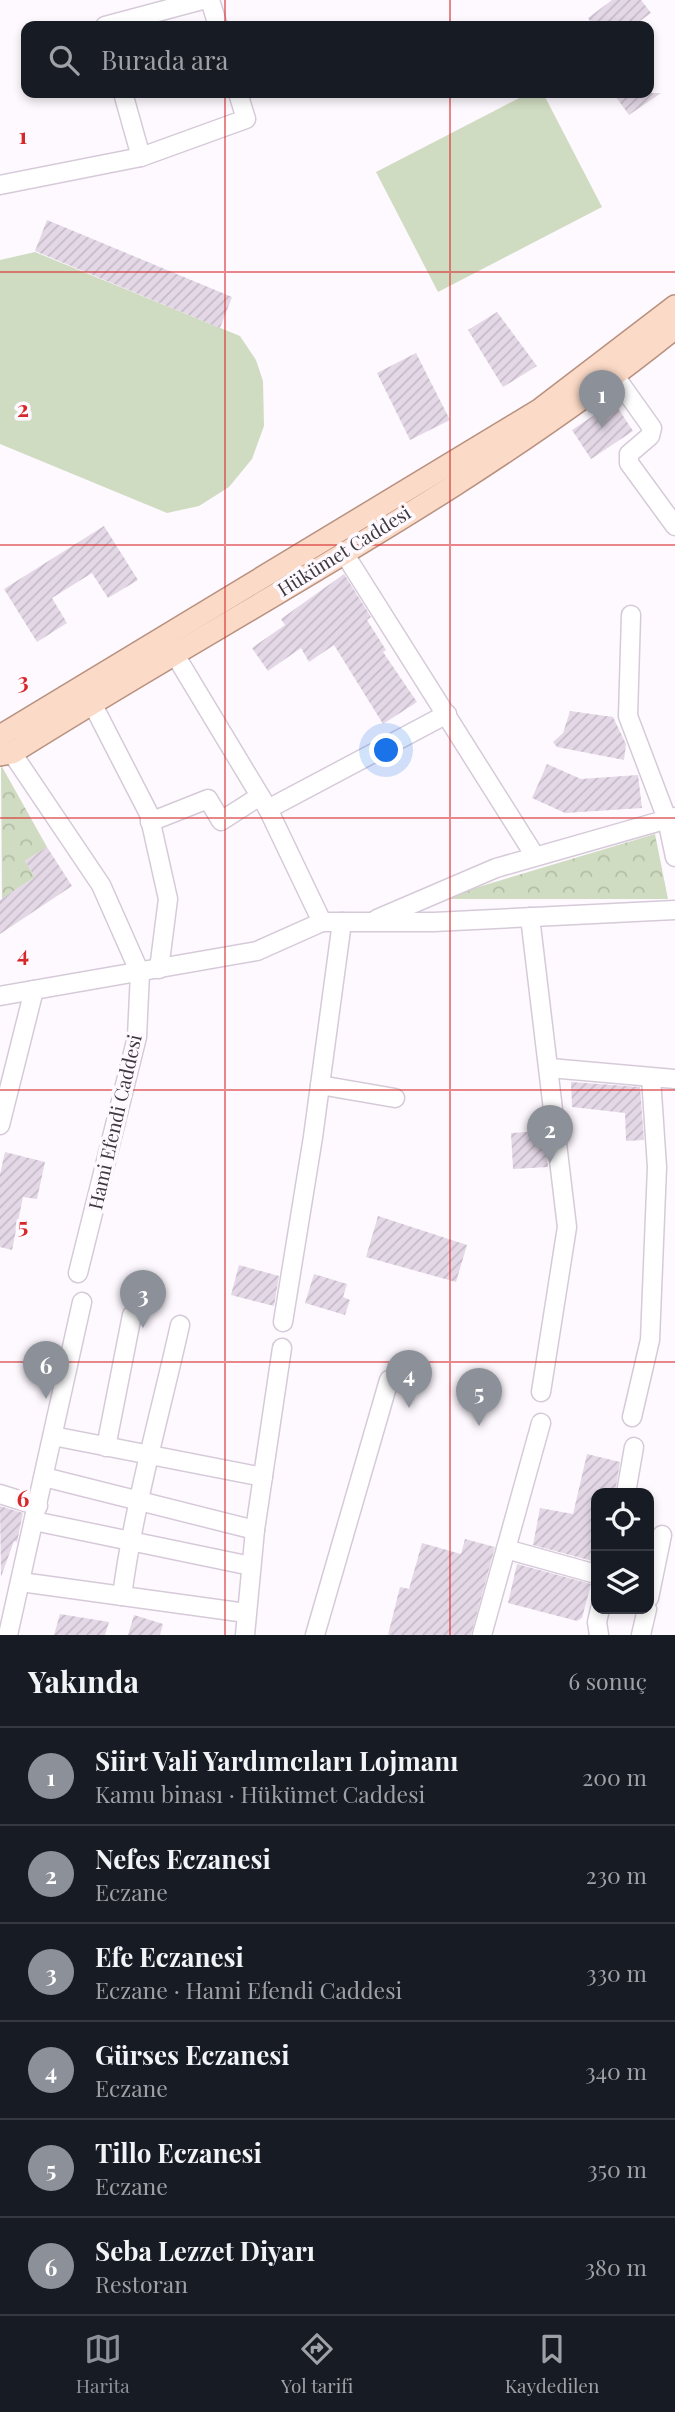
<!DOCTYPE html>
<html lang="tr">
<meta charset="utf-8">
<style>
body{margin:0;font-family:"Playfair Display",serif;background:#20242c;color:#f1f3f6}
.controls{position:absolute;right:21px;bottom:21px;display:grid;overflow:hidden;border-radius:14px;box-shadow:0 4px 10px #0003}
.controls button{width:63px;height:63px;display:grid;place-items:center;padding:0;border:0;border-bottom:2px solid #363941;background:#171b24;color:#f1f3f6;font:35px sans-serif}
.you{position:absolute;left:387px;top:751px;width:24px;height:24px;margin:-18px;border:5px solid #fff;border-radius:50%;background:#1a73e8;box-shadow:0 0 0 10px #1a73e833}
.badge{display:grid;place-items:center;width:46px;height:46px;border-radius:50%;background:#8c9099;color:#fff;font-size:23px;font-weight:700}
.pin{position:absolute;translate:-50% -58px;filter:drop-shadow(0 2px 4px #0008)}
.pin::after{content:'';position:absolute;top:37px;width:24px;height:21px;background:inherit;clip-path:polygon(0 0,100% 0,50% 100%)}
.list{margin:0;padding:0;list-style:none}
h2{display:flex;justify-content:space-between;align-items:center;height:91px;margin:0;padding:0 28px;font-size:30px}
h2 small{font-size:23px;font-weight:400;color:#9ea1a6}
.list li{display:grid;grid-template-columns:46px 1fr auto;gap:21px;align-items:center;box-sizing:border-box;height:98px;padding:0 28px;border-top:2px solid #363941}
.list b{display:block;font-size:26px;white-space:nowrap}
.list p{margin:0;font-size:23px;white-space:nowrap;color:#9ea1a6}
.list em{font-size:23px;font-style:normal;color:#9ea1a6}
.icon{flex:none;width:38px;height:38px;fill:none;stroke:currentColor;stroke-width:2;stroke-linecap:round;stroke-linejoin:round}
.map{position:relative;flex:none;width:675px;height:1635px;overflow:hidden}
.search{position:absolute;background:#171b24;box-shadow:0 4px 10px #0003;left:21px;right:21px;top:21px;height:77px;display:flex;align-items:center;gap:18px;box-sizing:border-box;padding:0 24px;border-radius:14px;color:#9ea1a6;font-size:26px}
.sheet{height:679px;background:#171b24}
nav{display:flex;justify-content:space-around;align-items:center;box-sizing:border-box;height:98px;border-top:2px solid #363941;background:#171b24;font-size:19px;color:#9ea1a6}
nav a{display:grid;justify-items:center;gap:4px}
nav .on{color:#8c9099}
.map>svg:first-child{display:block}
</style>
<div class="map">
<svg width="675" height="1635" viewBox="0 0 675 1635">
<defs>
<pattern id="forest-crowns" width="20" height="18" patternUnits="userSpaceOnUse" patternTransform="scale(1.75)"><rect width="20" height="18" fill="#d0dcc1"/><path d="M2 6a3 3 0 1 1 6 0M12 15a3 3 0 1 1 6 0" fill="none" stroke="#b4bea7"/></pattern>
<pattern id="building-hatch" width="6" height="6" patternUnits="userSpaceOnUse" patternTransform="scale(1.75)"><rect width="6" height="6" fill="#e4d8e7"/><path d="M-1 1l2-2M0 6l6-6M5 7l2-2" fill="none" stroke="#c5bac7"/></pattern>
</defs>
<rect width="100%" height="100%" fill="#fef9ff"/>
<g fill="url(#forest-crowns)">
<path d="M1,765l46,82 -22,14 10,16 -33,22z"/>
<path d="M655,834l13,65h-230z"/>
</g>
<g fill="#d0dcc1">
<path d="M529,93h14l59,114 -164,85 -62,-120z"/>
<path d="M35,252l205,84 16,24 7,21 1,45 -12,33 -23,28 -30,19 -32,7 -167,-69v-184z"/>
</g>
<g fill="url(#building-hatch)">
<path d="M612,0h29l10,13 -18,13h-40l-5,-8z"/>
<path d="M613,93h48l-32,22z"/>
<path d="M47,220l185,77 -12,31 -185,-77z"/>
<path d="M497,312l40,54 -34,21 -35,-57z"/>
<path d="M416,353l34,67 -40,20 -33,-67z"/>
<path d="M614,402l19,29 -42,28 -19,-29z"/>
<path d="M104,526l34,54 -30,18 -16,-25 -40,25 15,25 -30,19 -33,-53z"/>
<path d="M344,574l27,43 -4,3 19,30 -3,2 34,50 -34,22 -49,-79 -25,17 -8,-14 -33,23 -16,-23 33,-23 -4,-6z"/>
<path d="M570,711l43,6 13,27 -2,16 -67,-13 -4,-5 10,-9z"/>
<path d="M547,764l34,15 57,-4 4,33 -77,5 -33,-15z"/>
<path d="M47,847l25,39 -72,48v-34l35,-23 -10,-16z"/>
<path d="M571,1082l69,5 4,53 -18,1 -1,-28 -53,-6z"/>
<path d="M544,1131l4,36 -35,2 -2,-36z"/>
<path d="M5,1152l40,10 -8,37 -14,-2 -11,53 -12,-3v-73z"/>
<path d="M378,1216l89,29 -11,37 -90,-25z"/>
<path d="M239,1265l40,11 -5,30 -43,-11z"/>
<path d="M314,1274l33,10 -4,13 7,3 -5,15 -40,-12z"/>
<path d="M587,1454l33,8 -5,31h-19v69l-63,-17 7,-37 33,6z"/>
<path d="M0,1506l23,7 -6,29 -3,-1 -13,36z"/>
<path d="M465,1539l30,8 -24,88h-83l12,-48 9,2 13,-46 39,11z"/>
<path d="M517,1564l74,20 -9,34 -5,3 -69,-18z"/>
<path d="M60,1614l49,8 -4,13h-51z"/>
<path d="M134,1615l29,9 -3,11h-32z"/>
</g>
<g fill="none" stroke-linecap="round" stroke-linejoin="round">
<g stroke="#d6cad9" stroke-width="21">
<g id="minor">
<path d="M210,0l8,26"/>
<path d="M105,26l97,-26"/>
<path d="M123,93l18,64"/>
<path d="M0,185l141,-28 105,-38 -8,-26"/>
<path d="M615,376l37,52 -2,8 -21,18v9l46,63"/>
<path d="M344,553l191,303"/>
<path d="M631,615l-3,101 39,103 8,38"/>
<path d="M174,653l94,156 54,113"/>
<path d="M93,705l56,109 19,85 -9,70"/>
<path d="M12,753l89,132 39,88 -3,64 -59,236"/>
<path d="M268,809l179,-95"/>
<path d="M150,822l58,-23 13,22 39,-25"/>
<path d="M530,917l37,310 -26,165"/>
<path d="M377,919l119,-51 179,-51"/>
<path d="M0,996l257,-45 65,-29h112l241,-12"/>
<path d="M550,1068l125,11"/>
<path d="M320,1085l75,13"/>
<path d="M0,1125l34,-135"/>
<path d="M283,1322l30,-185 29,-215"/>
<path d="M632,1417l18,-77 7,-173 -6,-89"/>
<path d="M53,1436l210,41"/>
<path d="M106,1447l26,-132"/>
<path d="M44,1477l211,53"/>
<path d="M626,1493l8,-46"/>
<path d="M0,1494l38,12"/>
<path d="M34,1521l217,45"/>
<path d="M506,1549l90,25"/>
<path d="M21,1582l225,31"/>
<path d="M122,1596c12,-92 38,-181 58,-271"/>
<path d="M649,1598l13,-63"/>
<path d="M8,1635l74,-333"/>
<path d="M245,1635l10,-105 27,-182"/>
<path d="M315,1635l74,-255"/>
<path d="M482,1635l59,-212"/>
<path d="M599,1635l-2,-13 3,-13"/>
<path d="M641,1635l6,-26"/>
</g>
</g>
<g stroke="#b8917f" stroke-width="24">
<g id="major">
<path d="M0,736l539,-326 136,-104"/>
<path d="M0,755l12,-2c222,-140 459,-260 663,-425"/>
</g>
</g>
<use href="#minor" stroke="#fff" stroke-width="18"/>
<use href="#major" stroke="#fbdac7" stroke-width="21"/>
</g>
<path fill="none" stroke="#d62828" stroke-width="2" stroke-opacity="0.55" d="M225,0v26M450,0v26M225,93v1542M450,93v1542M0,272h675M0,545h675M0,818h675M0,1090h675M0,1362h675"/>
<g text-anchor="middle" stroke-width="7" stroke-linejoin="round" paint-order="stroke">
<g font-size="19" fill="#3e393f" stroke="#fef9ff">
<text transform="translate(344 551) rotate(-32)" y="7">Hükümet Caddesi</text>
<text transform="translate(115 1122) rotate(-77)" y="7">Hami Efendi Caddesi</text>
</g>
</g>
<g font-size="23" text-anchor="middle" font-weight="bold" fill="#d62828" stroke="#fef9ff" stroke-width="7" stroke-linejoin="round" paint-order="stroke">
<text x="23" y="144">1</text>
<text x="23" y="417">2</text>
<text x="23" y="689">3</text>
<text x="23" y="962">4</text>
<text x="23" y="1234">5</text>
<text x="23" y="1507">6</text>
</g>
</svg>
<div class="controls">
<button><svg class="icon" aria-label="locate" viewBox="0 0 24 24"><circle cx="12" cy="12" r="6"/><path d="M12 2v4M12 18v4M2 12h4M18 12h4"/></svg></button>
<button><svg class="icon" aria-label="layers" viewBox="0 0 24 24"><path d="M12 4l9 5-9 5-9-5zM3 14l9 5 9-5"/></svg></button>
</div>
<div class="you"></div>
<div class="pin badge" style="left:602px;top:428px">1</div>
<div class="pin badge" style="left:550px;top:1163px">2</div>
<div class="pin badge" style="left:143px;top:1328px">3</div>
<div class="pin badge" style="left:409px;top:1408px">4</div>
<div class="pin badge" style="left:479px;top:1426px">5</div>
<div class="pin badge" style="left:46px;top:1399px">6</div>
<div class="search"><svg class="icon" aria-label="search" viewBox="0 0 24 24"><circle cx="10" cy="10" r="6"/><path d="M15 15l6 6"/></svg>Burada ara</div>
</div>
<section class="sheet">
<h2>Yakında<small>6 sonuç</small></h2>
<ul class="list">
<li><span class="badge">1</span><div><b>Siirt Vali Yardımcıları Lojmanı</b><p>Kamu binası · Hükümet Caddesi</p></div><em>200 m</em></li>
<li><span class="badge">2</span><div><b>Nefes Eczanesi</b><p>Eczane</p></div><em>230 m</em></li>
<li><span class="badge">3</span><div><b>Efe Eczanesi</b><p>Eczane · Hami Efendi Caddesi</p></div><em>330 m</em></li>
<li><span class="badge">4</span><div><b>Gürses Eczanesi</b><p>Eczane</p></div><em>340 m</em></li>
<li><span class="badge">5</span><div><b>Tillo Eczanesi</b><p>Eczane</p></div><em>350 m</em></li>
<li><span class="badge">6</span><div><b>Seba Lezzet Diyarı</b><p>Restoran</p></div><em>380 m</em></li>
</ul>
</section>
<nav>
<a class="on"><svg class="icon" aria-label="map" viewBox="0 0 24 24"><path d="M3 6l6-2 6 2 6-2v14l-6 2-6-2-6 2zM9 4v14M15 6v14"/></svg>Harita</a>
<a><svg class="icon" aria-label="directions" viewBox="0 0 24 24"><path d="M12 3l9 9-9 9-9-9zM9 14v-3h6M13 9l2 2-2 2"/></svg>Yol tarifi</a>
<a><svg class="icon" aria-label="saved" viewBox="0 0 24 24"><path d="M7 4h10v16l-5-4-5 4z"/></svg>Kaydedilen</a>
</nav>
